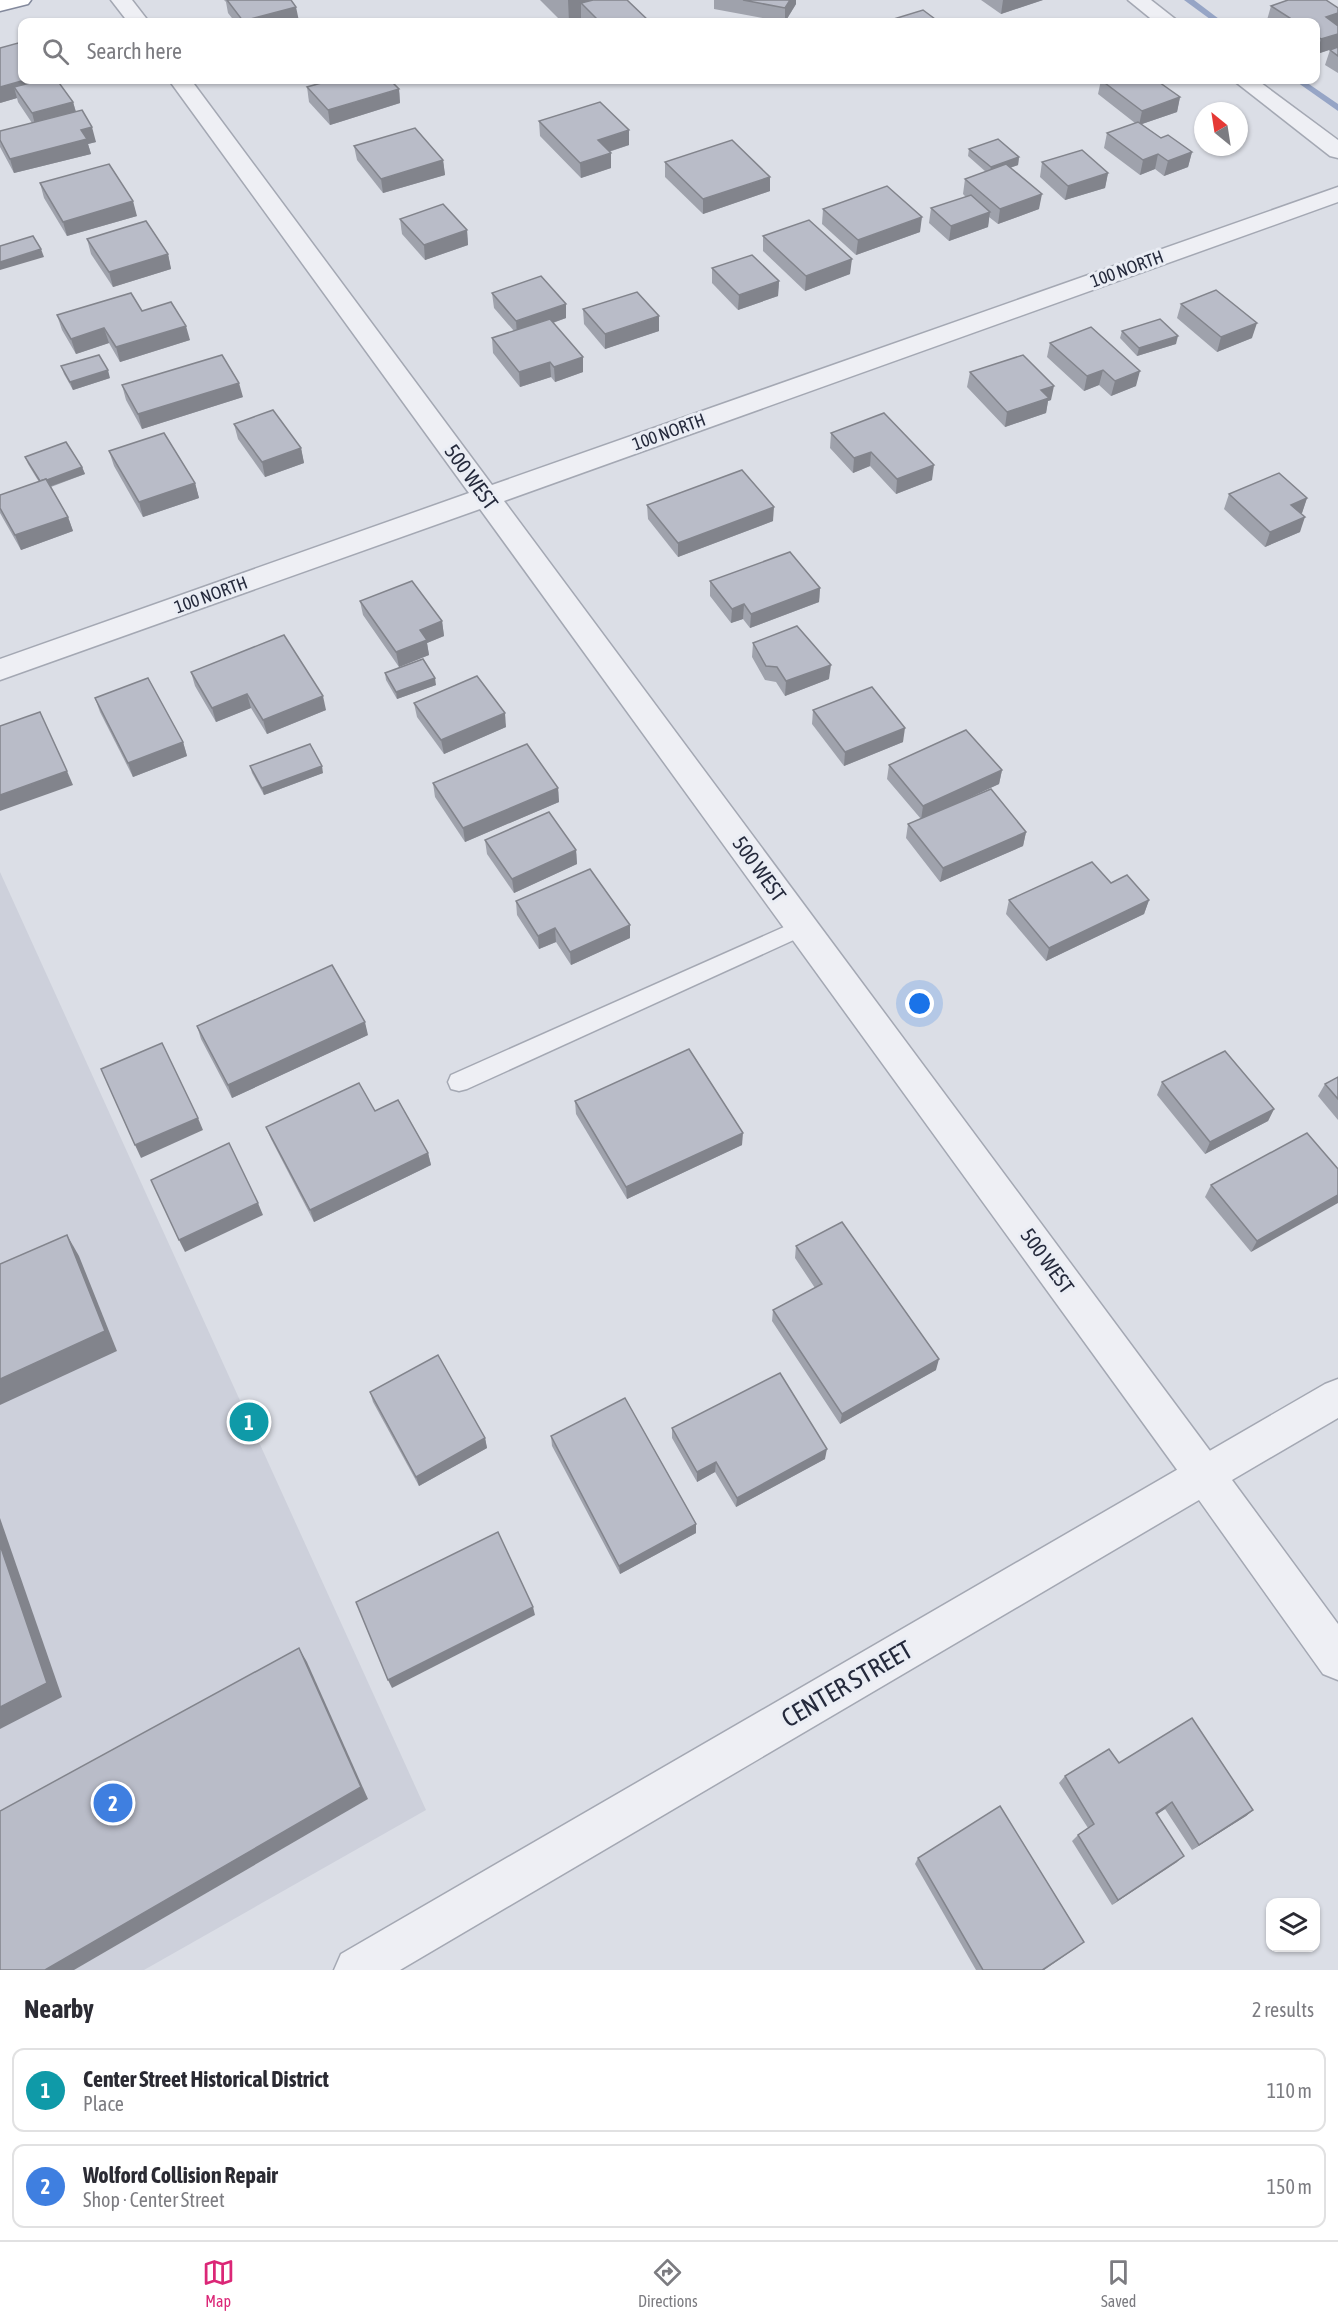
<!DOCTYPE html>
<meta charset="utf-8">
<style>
body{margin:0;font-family:"Asap Condensed",sans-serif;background:#f7f7f7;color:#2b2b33}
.controls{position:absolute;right:18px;bottom:18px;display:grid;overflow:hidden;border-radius:12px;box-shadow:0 2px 4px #0004}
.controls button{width:54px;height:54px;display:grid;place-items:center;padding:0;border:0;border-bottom:2px solid #e1e1e2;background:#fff;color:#2b2b33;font:30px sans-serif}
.compass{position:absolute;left:1194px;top:102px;width:54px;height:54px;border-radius:50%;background:#fff;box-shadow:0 2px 4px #0004;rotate:330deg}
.you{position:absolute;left:920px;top:1004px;width:21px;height:21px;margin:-15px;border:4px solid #fff;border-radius:50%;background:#1a73e8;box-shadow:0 0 0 9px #1a73e833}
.badge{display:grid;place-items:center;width:39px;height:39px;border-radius:50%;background:#db2777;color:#fff;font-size:20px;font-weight:700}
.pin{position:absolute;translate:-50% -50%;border:3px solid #fff;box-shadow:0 2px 6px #0006}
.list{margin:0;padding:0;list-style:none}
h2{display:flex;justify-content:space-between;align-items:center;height:78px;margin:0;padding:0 24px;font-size:26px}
h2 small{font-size:20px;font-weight:400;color:#7c7c81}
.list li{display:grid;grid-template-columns:39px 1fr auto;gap:18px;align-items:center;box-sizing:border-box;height:84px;margin:0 12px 12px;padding:0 12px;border:2px solid #e1e1e2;border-radius:12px}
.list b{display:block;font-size:22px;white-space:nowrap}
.list p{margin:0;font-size:20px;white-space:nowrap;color:#7c7c81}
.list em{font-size:20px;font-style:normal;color:#7c7c81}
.icon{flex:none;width:33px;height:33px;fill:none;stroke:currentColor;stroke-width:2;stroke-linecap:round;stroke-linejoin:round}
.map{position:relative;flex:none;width:1338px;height:1970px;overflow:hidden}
.search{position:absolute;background:#fff;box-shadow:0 2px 4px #0004;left:18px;right:18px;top:18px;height:66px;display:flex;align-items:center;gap:15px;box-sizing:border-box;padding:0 21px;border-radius:12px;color:#7c7c81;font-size:22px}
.sheet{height:270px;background:#fff}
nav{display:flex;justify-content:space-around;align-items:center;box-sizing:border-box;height:84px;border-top:2px solid #e1e1e2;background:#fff;font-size:16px;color:#7c7c81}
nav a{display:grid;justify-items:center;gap:3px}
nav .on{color:#db2777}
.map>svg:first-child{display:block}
</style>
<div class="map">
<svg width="1338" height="1970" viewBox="0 0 1338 1970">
<rect width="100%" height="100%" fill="#dbdee6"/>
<path fill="#cdd0db" d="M0,872l426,938 -282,160h-144z"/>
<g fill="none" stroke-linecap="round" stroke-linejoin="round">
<g fill="#96a5c6" fill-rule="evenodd">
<path d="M1184,0h10l29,22h-9z"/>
<path d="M1294,80h9l35,24v7z"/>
</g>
<g stroke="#a4a8b3" stroke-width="3">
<path id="service" d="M802,919l7,2 3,6 -3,6 -342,156 -8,2 -8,-2 -3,-7 3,-7z"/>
</g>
<g stroke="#a4a8b3" stroke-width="3">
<g id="minor">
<path d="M111,0h21l17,22h-21z"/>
<path d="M1128,0h23l28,22h-24z"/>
<path d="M169,80h22l301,405 846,-298v15l-834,299 715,962 6,13 -6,13 -14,6 -14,-6 -711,-980 -480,171v-21l469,-166z"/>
<path d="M1233,80h24l81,60v18l-8,-2z"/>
</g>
</g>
<g stroke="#a4a8b3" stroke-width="3">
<path id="tertiary" d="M1338,1379v39l-106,62 106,144v56l-15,-6 -124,-174 -799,470h-66l7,-16 984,-570z"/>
</g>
<g stroke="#83899c" stroke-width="3">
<path id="trunk" d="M0,0h31l-3,4 -28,7z"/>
</g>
<use href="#service" fill="#eeeff4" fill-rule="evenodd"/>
<use href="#minor" fill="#eeeff4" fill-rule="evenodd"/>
<use href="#tertiary" fill="#eeeff4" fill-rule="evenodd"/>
<use href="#trunk" fill="#fff" fill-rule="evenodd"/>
</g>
<g fill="#9fa2ac">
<path d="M224,0h67l8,21 8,1h-72l-7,-9 -2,-11z"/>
<path d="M540,0h87l23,22h-88z"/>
<path d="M714,0h82v4l-11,18 -71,-13z"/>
<path d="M981,0h62l-42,14z"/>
<path d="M1271,6l67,2v39l-21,7 -1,-1v-31h-45l-4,-2z"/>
<path d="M1338,47v26l-13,-8 5,-15z"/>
<path d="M22,80l51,22 3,10 20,30 -8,2 3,10 -77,19 -14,-26v-16l32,-8 -14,-21 -1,-4 -17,5z"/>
<path d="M1101,80l79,17 -3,15 -35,12 19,14 31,14 -4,15 -24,9 -9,-7 -15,6 -36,-27 3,-15 28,-10 -37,-29z"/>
<path d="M307,87l92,2 1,14 -70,22 -21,-23z"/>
<path d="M539,121l90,24 -20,7 2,1v15l-30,10 -41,-42z"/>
<path d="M354,146l89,14 2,15 -62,18 -26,-33z"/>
<path d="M969,149l50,8 -1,8 -8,3 29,41 -41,15 -9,-7 -1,10 -39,14 -20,-18 2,-15 35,-11 -3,-3 2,-15 21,-7 -18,-16z"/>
<path d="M665,162l105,29 -67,23 -38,-37z"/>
<path d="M1042,162l66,11 -3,15 -40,12 -25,-23z"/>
<path d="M40,183l97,33 -70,20 -23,-38z"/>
<path d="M823,209l97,23 -64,23 -34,-31z"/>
<path d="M400,219l67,11 1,15 -43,15 -23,-26z"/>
<path d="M763,236l87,38 -45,17 -42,-40z"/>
<path d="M87,239l81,15 3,15 -58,18 -22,-33z"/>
<path d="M712,268l67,13 -1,15 -40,14 -26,-27z"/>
<path d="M492,293l74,11v14l-13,5 30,49 -28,10 -4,-5 -31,10 -27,-34 -1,-15 22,-7 -20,-23z"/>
<path d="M1181,304l71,34 -35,14 -40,-34z"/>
<path d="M583,309l76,22 -54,18 -21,-25z"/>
<path d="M142,311l48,29 -70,22 -11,-19 -33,11 -14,-24 -5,-15z"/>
<path d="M1122,331l54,13 -39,12 -17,-18z"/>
<path d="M1050,343l86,43 -25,10 -12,-11 -15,6 -37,-34z"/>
<path d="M61,366l49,12 -37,12 -9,-16z"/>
<path d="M970,372l81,28 -3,1 -2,12 -41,14 -38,-40z"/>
<path d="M122,385l121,12 -101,32 -16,-29z"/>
<path d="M234,424l67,24 3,15 -39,14 -27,-38z"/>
<path d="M831,433l101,47 -36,14 -26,-28 -17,7 -23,-25z"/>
<path d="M109,451l86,32 4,15 -56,19 -29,-51z"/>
<path d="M25,457l57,10 3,7 -34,13 17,30 5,14 -52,19 -21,-37v-18l39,-13 -11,-18z"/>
<path d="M1229,494l78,4 -5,15h-1l-1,19 -35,15 -41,-38z"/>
<path d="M647,505l126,16 -95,36 -30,-38z"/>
<path d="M710,581l110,7 -1,14 -69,26 -7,-9 -12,4 -21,-27z"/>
<path d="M360,601l82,20 2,15 -17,7 2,12 -30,12 -36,-52z"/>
<path d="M753,643l76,36 -44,17 -9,-14 -11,-2 -13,-23z"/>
<path d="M191,672l135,38 -59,24 -16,-26 -35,14 -21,-36z"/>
<path d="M385,673l51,12 -39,14 -11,-19z"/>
<path d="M95,698l88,44 4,14 -54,21 -33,-65z"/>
<path d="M414,703l92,24 -62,27 -27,-37z"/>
<path d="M813,710l90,32 -59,24 -32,-42z"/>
<path d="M889,765l113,5 -3,14 -59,27 86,21 -3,14 -83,36 -34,-44 2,-14 13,-5 -34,-40z"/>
<path d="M250,766l73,7 -59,22 -12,-22z"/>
<path d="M433,783l125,5 1,14 -94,40 -30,-45z"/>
<path d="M485,840l91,10 1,14 -63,29 -27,-39z"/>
<path d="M1009,900h140l-5,14 -98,47 -40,-47z"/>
<path d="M516,901l114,37 -59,27 -15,-23 -17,7 -22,-34z"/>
<path d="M197,1026l171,9 -136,63 -31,-59z"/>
<path d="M1338,1077v43l-20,-24 7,-12z"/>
<path d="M1162,1082l112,27 -6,12 -63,33 -48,-59z"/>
<path d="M575,1101l167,44 -115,54 -51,-85z"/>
<path d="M375,1111l53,42 3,12 -117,57 -43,-83 -5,-12z"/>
<path d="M1338,1169l-87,83 -46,-55 6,-12z"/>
<path d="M796,1246l140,124 -96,54 -68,-103 1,-11 42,-22 -20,-30z"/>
<path d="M370,1392l115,46 2,10 -68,38 -46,-84z"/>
<path d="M672,1428l153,31 -89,48 -21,-35 -18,10 -25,-44z"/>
<path d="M551,1436l145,97 -76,41 -68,-128z"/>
<path d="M1119,1763l134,47 -7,6 -54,34 -27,-41 -8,5 20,48 -65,43 -40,-64 6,-6 10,-7 -29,-45 6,-7z"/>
<path d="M918,1858l160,89 -34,23h-68l-61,-106z"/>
</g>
<g fill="#82848c">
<path d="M568,0h38l-25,3v19h-12z"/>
<path d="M790,0h6v4l-11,18v-14z"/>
<path d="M1003,0h40l-42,14z"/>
<path d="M296,7l3,14 -5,1h-51v-1z"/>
<path d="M1338,13v13l-12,-9z"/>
<path d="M1338,34v13l-21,7 4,-15z"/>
<path d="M25,80h31l-42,7 3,11 -17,5v-16z"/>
<path d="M1080,80h10l-10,3z"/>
<path d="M399,89l1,14 -70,22 -2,-15z"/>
<path d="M1180,97l-3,15 -38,13 3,-14z"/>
<path d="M73,102l4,14 -41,12 -4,-15z"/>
<path d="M92,127l4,15 -8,2 3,10 -77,19 -4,-14 71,-29z"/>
<path d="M629,130v15l-31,10v-15z"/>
<path d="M1192,152l-4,15 -24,9 4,-15z"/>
<path d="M611,153v15l-30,10 -1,-15z"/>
<path d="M1158,154l-3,15 -15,6 3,-15z"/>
<path d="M1019,157l-1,8 -29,10 2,-8z"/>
<path d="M443,160l2,15 -62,18 -2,-14z"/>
<path d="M1108,173l-3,15 -40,12 3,-14z"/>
<path d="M770,177v14l-67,23v-15z"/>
<path d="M1042,194l-3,15 -41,15 2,-15z"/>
<path d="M133,201l4,15 -70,20 -4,-14z"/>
<path d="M990,212l-2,15 -39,14 2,-15z"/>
<path d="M922,217l-2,15 -64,23 2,-15z"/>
<path d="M467,230l1,15 -43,15 -1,-15z"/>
<path d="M41,249l3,8 -44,13v-8z"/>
<path d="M168,254l3,15 -58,18 -4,-15z"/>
<path d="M852,259l-2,15 -45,17 1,-15z"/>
<path d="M779,281l-1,15 -40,14 1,-15z"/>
<path d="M566,304v14l-49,17 -1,-14z"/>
<path d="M659,316v15l-54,18v-15z"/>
<path d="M1257,323l-5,15 -35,14 4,-15z"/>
<path d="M186,326l4,14 -70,22 -4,-15z"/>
<path d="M104,328l5,15 -33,11 -5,-15z"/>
<path d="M1178,336l-2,8 -39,12 2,-8z"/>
<path d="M583,357v15l-28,10 -1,-15z"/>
<path d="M550,362l1,15 -31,10 -1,-15z"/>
<path d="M108,370l2,8 -37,12 -3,-8z"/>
<path d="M1103,370l-4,15 -15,6 3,-15z"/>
<path d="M1140,371l-4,15 -25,10 4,-15z"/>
<path d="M239,383l4,14 -101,32 -4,-15z"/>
<path d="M1054,386l-3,14 -3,1 -2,12 -41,14 2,-15 34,-22z"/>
<path d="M301,448l3,15 -39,14 -3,-15z"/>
<path d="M871,452l-1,14 -17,7 1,-15z"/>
<path d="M934,465l-2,15 -36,14 1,-15z"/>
<path d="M82,467l3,7 -42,15 -2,-7z"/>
<path d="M195,483l4,15 -56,19 -4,-15z"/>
<path d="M1307,498l-5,15 -16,7 5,-15z"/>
<path d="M774,507l-1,14 -95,36v-14z"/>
<path d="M68,517l5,14 -52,19 -6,-15z"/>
<path d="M1305,517l-5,15 -35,15 5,-15z"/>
<path d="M820,588l-1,14 -69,26 1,-14z"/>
<path d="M744,604l-1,15 -12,4 1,-14z"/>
<path d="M442,621l2,15 -17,7 2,12 -30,12 -3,-15 24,-22z"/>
<path d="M831,665l-2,14 -44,17 1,-15z"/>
<path d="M435,678l1,7 -39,14 -1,-7z"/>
<path d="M247,694l4,14 -35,14 -4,-14z"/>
<path d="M323,696l3,14 -59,24 -4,-14z"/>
<path d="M505,713l1,14 -62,27 -3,-14z"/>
<path d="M905,728l-2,14 -59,24 1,-14z"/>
<path d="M183,742l4,14 -54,21 -5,-14z"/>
<path d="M322,766l1,7 -59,22 -2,-7z"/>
<path d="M1002,770l-3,14 -78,36 2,-14z"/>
<path d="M67,771l6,14 -73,26v-16z"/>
<path d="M558,788l1,14 -94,40 -2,-14z"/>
<path d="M1026,832l-3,14 -83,36 3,-14z"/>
<path d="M576,850l1,14 -63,29 -2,-14z"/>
<path d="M1149,900l-5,14 -98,47 3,-13z"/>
<path d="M630,925v13l-59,27 -1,-13z"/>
<path d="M555,928l1,14 -17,7 -1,-13z"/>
<path d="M365,1022l3,13 -136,63 -4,-13z"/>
<path d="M1274,1109l-6,12 -63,33 5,-12z"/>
<path d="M198,1118l5,12 -62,28 -6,-13z"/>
<path d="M743,1133l-1,12 -115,54 -1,-12z"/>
<path d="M428,1153l3,12 -117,57 -4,-12z"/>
<path d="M1338,1195v8l-87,49 6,-11z"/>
<path d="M258,1203l5,12 -78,37 -6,-12z"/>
<path d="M67,1235l12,21 38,95 -117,54v-26z"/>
<path d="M939,1359l-3,11 -96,54 2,-10z"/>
<path d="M485,1438l2,10 -68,38 -3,-9z"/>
<path d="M827,1449l-2,10 -89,48 1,-9z"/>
<path d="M716,1462l-1,10 -18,10v-10z"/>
<path d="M0,1518l62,179 -62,32z"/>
<path d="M696,1524v9l-76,41 -1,-8z"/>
<path d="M533,1607l2,8 -143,73 -4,-8z"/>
<path d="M299,1648l8,14 61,137 -294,171h-29z"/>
<path d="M1172,1802l-7,7 -15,10 6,-6z"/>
<path d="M1253,1810l-7,6 -54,34 7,-5z"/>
<path d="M1184,1856l-7,6 -65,43 6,-5z"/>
<path d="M1084,1942l-40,28h-2z"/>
</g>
<g fill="#b9bcc8" stroke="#82848c" stroke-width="1.5">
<path d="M227,0h64l5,7 -53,14z"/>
<path d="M593,0h34l23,22h-50l-19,-19z"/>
<path d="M743,0h47l-5,8z"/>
<path d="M1288,0h38l12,8v5l-12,4 12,9v8l-17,5 -5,-4v-13h-20l-25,-16z"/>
<path d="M923,10l16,12h-55z"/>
<path d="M305,20l2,2h-13z"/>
<path d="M18,43l4,5v32h3l-25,7v-39z"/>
<path d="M1338,47v9l-8,-6z"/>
<path d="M42,80h15l16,22 -41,11 -18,-26z"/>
<path d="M332,80h58l9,9 -71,21 -21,-23z"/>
<path d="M1101,80h55l24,17 -38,14z"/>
<path d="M600,102l29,28 -31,10 13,13 -31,10 -41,-42z"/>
<path d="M82,110l10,17 -11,3 6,9 -77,20 -10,-19v-9z"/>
<path d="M1138,122l23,16 7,-3 24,17 -24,9 -10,-7 -15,6 -36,-27z"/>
<path d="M415,128l28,32 -62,19 -27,-33z"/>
<path d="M998,139l21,18 -28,10 -22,-18z"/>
<path d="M732,140l38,37 -67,22 -38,-37z"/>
<path d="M1082,150l26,23 -40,13 -26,-24z"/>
<path d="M109,164l24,37 -70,21 -23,-39z"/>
<path d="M1006,164l36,30 -42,15 -35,-30z"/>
<path d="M887,186l35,31 -64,23 -35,-31z"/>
<path d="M971,195l19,17 -39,14 -20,-18z"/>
<path d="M443,204l24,26 -43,15 -24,-26z"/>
<path d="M809,220l43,39 -46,17 -43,-40z"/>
<path d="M146,221l22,33 -59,18 -22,-33z"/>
<path d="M33,236l8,13 -41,13v-16z"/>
<path d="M752,255l27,26 -40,14 -27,-27z"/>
<path d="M541,276l25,28 -50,17 -24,-28z"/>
<path d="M1216,290l41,33 -36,14 -40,-33z"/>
<path d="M637,292l22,24 -54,18 -22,-25z"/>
<path d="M131,293l11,18 29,-9 15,24 -70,21 -12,-19 -33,11 -14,-24z"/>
<path d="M550,319l33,38 -29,10 -4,-5 -31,10 -27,-34z"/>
<path d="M1160,319l18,17 -39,12 -17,-17z"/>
<path d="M1091,327l49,44 -25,10 -12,-11 -16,6 -37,-33z"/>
<path d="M99,355l9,15 -38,12 -9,-16z"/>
<path d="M222,355l17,28 -101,31 -16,-29z"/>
<path d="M1023,355l31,31 -13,4 8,8 -42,14 -37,-40z"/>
<path d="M273,410l28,38 -39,14 -28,-38z"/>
<path d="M884,413l50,52 -37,14 -26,-27 -17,6 -23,-25z"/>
<path d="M164,433l31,50 -56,19 -30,-51z"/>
<path d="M66,442l16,25 -35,13 -1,-1 -6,2 -15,-24z"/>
<path d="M742,470l32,37 -96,36 -31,-38z"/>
<path d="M1279,473l28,25 -16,7 14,12 -35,15 -41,-38z"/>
<path d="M46,479l22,38 -53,18 -15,-27v-13z"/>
<path d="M790,552l30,36 -69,26 -7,-10 -12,5 -22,-28z"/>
<path d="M412,581l30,40 -22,9 7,10 -31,12 -36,-51z"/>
<path d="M797,626l34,39 -45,16 -9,-14 -11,-1 -13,-23z"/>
<path d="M284,635l39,61 -60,24 -16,-26 -35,14 -21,-36z"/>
<path d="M423,659l12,19 -39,14 -11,-19z"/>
<path d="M477,676l28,37 -64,27 -27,-37z"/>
<path d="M148,678l35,64 -55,21 -33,-65z"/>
<path d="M872,687l33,41 -60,24 -32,-42z"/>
<path d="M40,712l27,59 -67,24v-69z"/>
<path d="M966,730l36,40 -79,36 -34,-41z"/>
<path d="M310,744l12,22 -60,22 -12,-22z"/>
<path d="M527,744l31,44 -95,40 -30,-45z"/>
<path d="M991,789l35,43 -83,36 -35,-44z"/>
<path d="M549,812l27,38 -64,29 -27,-39z"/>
<path d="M1092,862l19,21 16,-8 22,25 -100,48 -40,-48z"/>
<path d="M590,869l40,56 -60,27 -15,-24 -17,8 -22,-35z"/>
<path d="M332,965l33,57 -137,63 -31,-59z"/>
<path d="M162,1043l36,75 -63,27 -34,-76z"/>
<path d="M689,1049l54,84 -117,54 -51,-86z"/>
<path d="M1225,1051l49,58 -64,33 -48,-60z"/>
<path d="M1338,1077v22l-13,-15z"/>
<path d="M359,1083l16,28 23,-11 30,53 -118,57 -44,-83z"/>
<path d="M1307,1133l31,36v26l-81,46 -46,-56z"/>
<path d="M229,1143l29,60 -79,37 -28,-60z"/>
<path d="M842,1222l97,137 -97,55 -69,-104 49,-26 -26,-38z"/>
<path d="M67,1235l38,96 -105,48v-115z"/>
<path d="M438,1355l47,83 -69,39 -46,-85z"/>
<path d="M780,1373l47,76 -90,49 -21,-36 -19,10 -25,-44z"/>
<path d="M625,1398l71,126 -77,42 -68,-130z"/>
<path d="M498,1532l35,75 -145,73 -32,-78z"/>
<path d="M0,1545l47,138 -47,24z"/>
<path d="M299,1648l62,139 -316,183h-45v-159z"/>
<path d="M1192,1718l61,92 -54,35 -27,-43 -16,11 28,43 -66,44 -40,-65 16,-11 -29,-48 44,-27 10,14z"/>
<path d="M1000,1806l84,136 -42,28h-59l-65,-112z"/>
</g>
<g text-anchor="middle" stroke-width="6" stroke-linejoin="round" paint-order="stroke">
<g font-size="18" fill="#252a3c" stroke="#eaedf4">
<text transform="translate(1127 269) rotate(-20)" y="6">100 NORTH</text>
<text transform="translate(669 432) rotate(-20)" y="6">100 NORTH</text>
<text transform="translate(211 595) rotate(-20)" y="6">100 NORTH</text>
</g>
<g font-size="21" fill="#252a3c" stroke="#eaedf4">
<text transform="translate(471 477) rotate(54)" y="7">500 WEST</text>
<text transform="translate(759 869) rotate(54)" y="7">500 WEST</text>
<text transform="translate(1047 1261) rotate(54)" y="7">500 WEST</text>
</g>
<g font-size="26" fill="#252a3c" stroke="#eaedf4">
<text transform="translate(847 1684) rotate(-30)" y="9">CENTER STREET</text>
</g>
</g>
</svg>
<div class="controls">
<button><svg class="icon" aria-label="layers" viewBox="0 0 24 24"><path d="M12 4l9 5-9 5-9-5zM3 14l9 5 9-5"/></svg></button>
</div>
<svg class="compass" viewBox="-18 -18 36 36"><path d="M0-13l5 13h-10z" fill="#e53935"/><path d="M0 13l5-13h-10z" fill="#7c7c81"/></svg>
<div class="you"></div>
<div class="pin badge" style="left:249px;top:1422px;background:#0f9aa8">1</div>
<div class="pin badge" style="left:113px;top:1803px;background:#3f7fe0">2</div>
<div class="search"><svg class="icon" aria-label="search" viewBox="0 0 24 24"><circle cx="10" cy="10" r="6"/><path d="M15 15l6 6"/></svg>Search here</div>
</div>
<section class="sheet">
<h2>Nearby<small>2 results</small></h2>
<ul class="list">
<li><span class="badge" style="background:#0f9aa8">1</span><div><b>Center Street Historical District</b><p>Place</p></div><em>110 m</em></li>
<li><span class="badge" style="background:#3f7fe0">2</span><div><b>Wolford Collision Repair</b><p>Shop · Center Street</p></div><em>150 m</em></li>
</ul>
</section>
<nav>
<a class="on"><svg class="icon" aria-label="map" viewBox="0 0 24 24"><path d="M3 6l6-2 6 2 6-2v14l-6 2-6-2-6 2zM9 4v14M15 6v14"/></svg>Map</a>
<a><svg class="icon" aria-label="directions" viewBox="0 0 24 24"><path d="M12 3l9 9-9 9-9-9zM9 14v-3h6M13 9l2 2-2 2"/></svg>Directions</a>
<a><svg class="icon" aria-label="saved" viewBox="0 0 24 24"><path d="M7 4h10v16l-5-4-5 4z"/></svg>Saved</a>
</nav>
